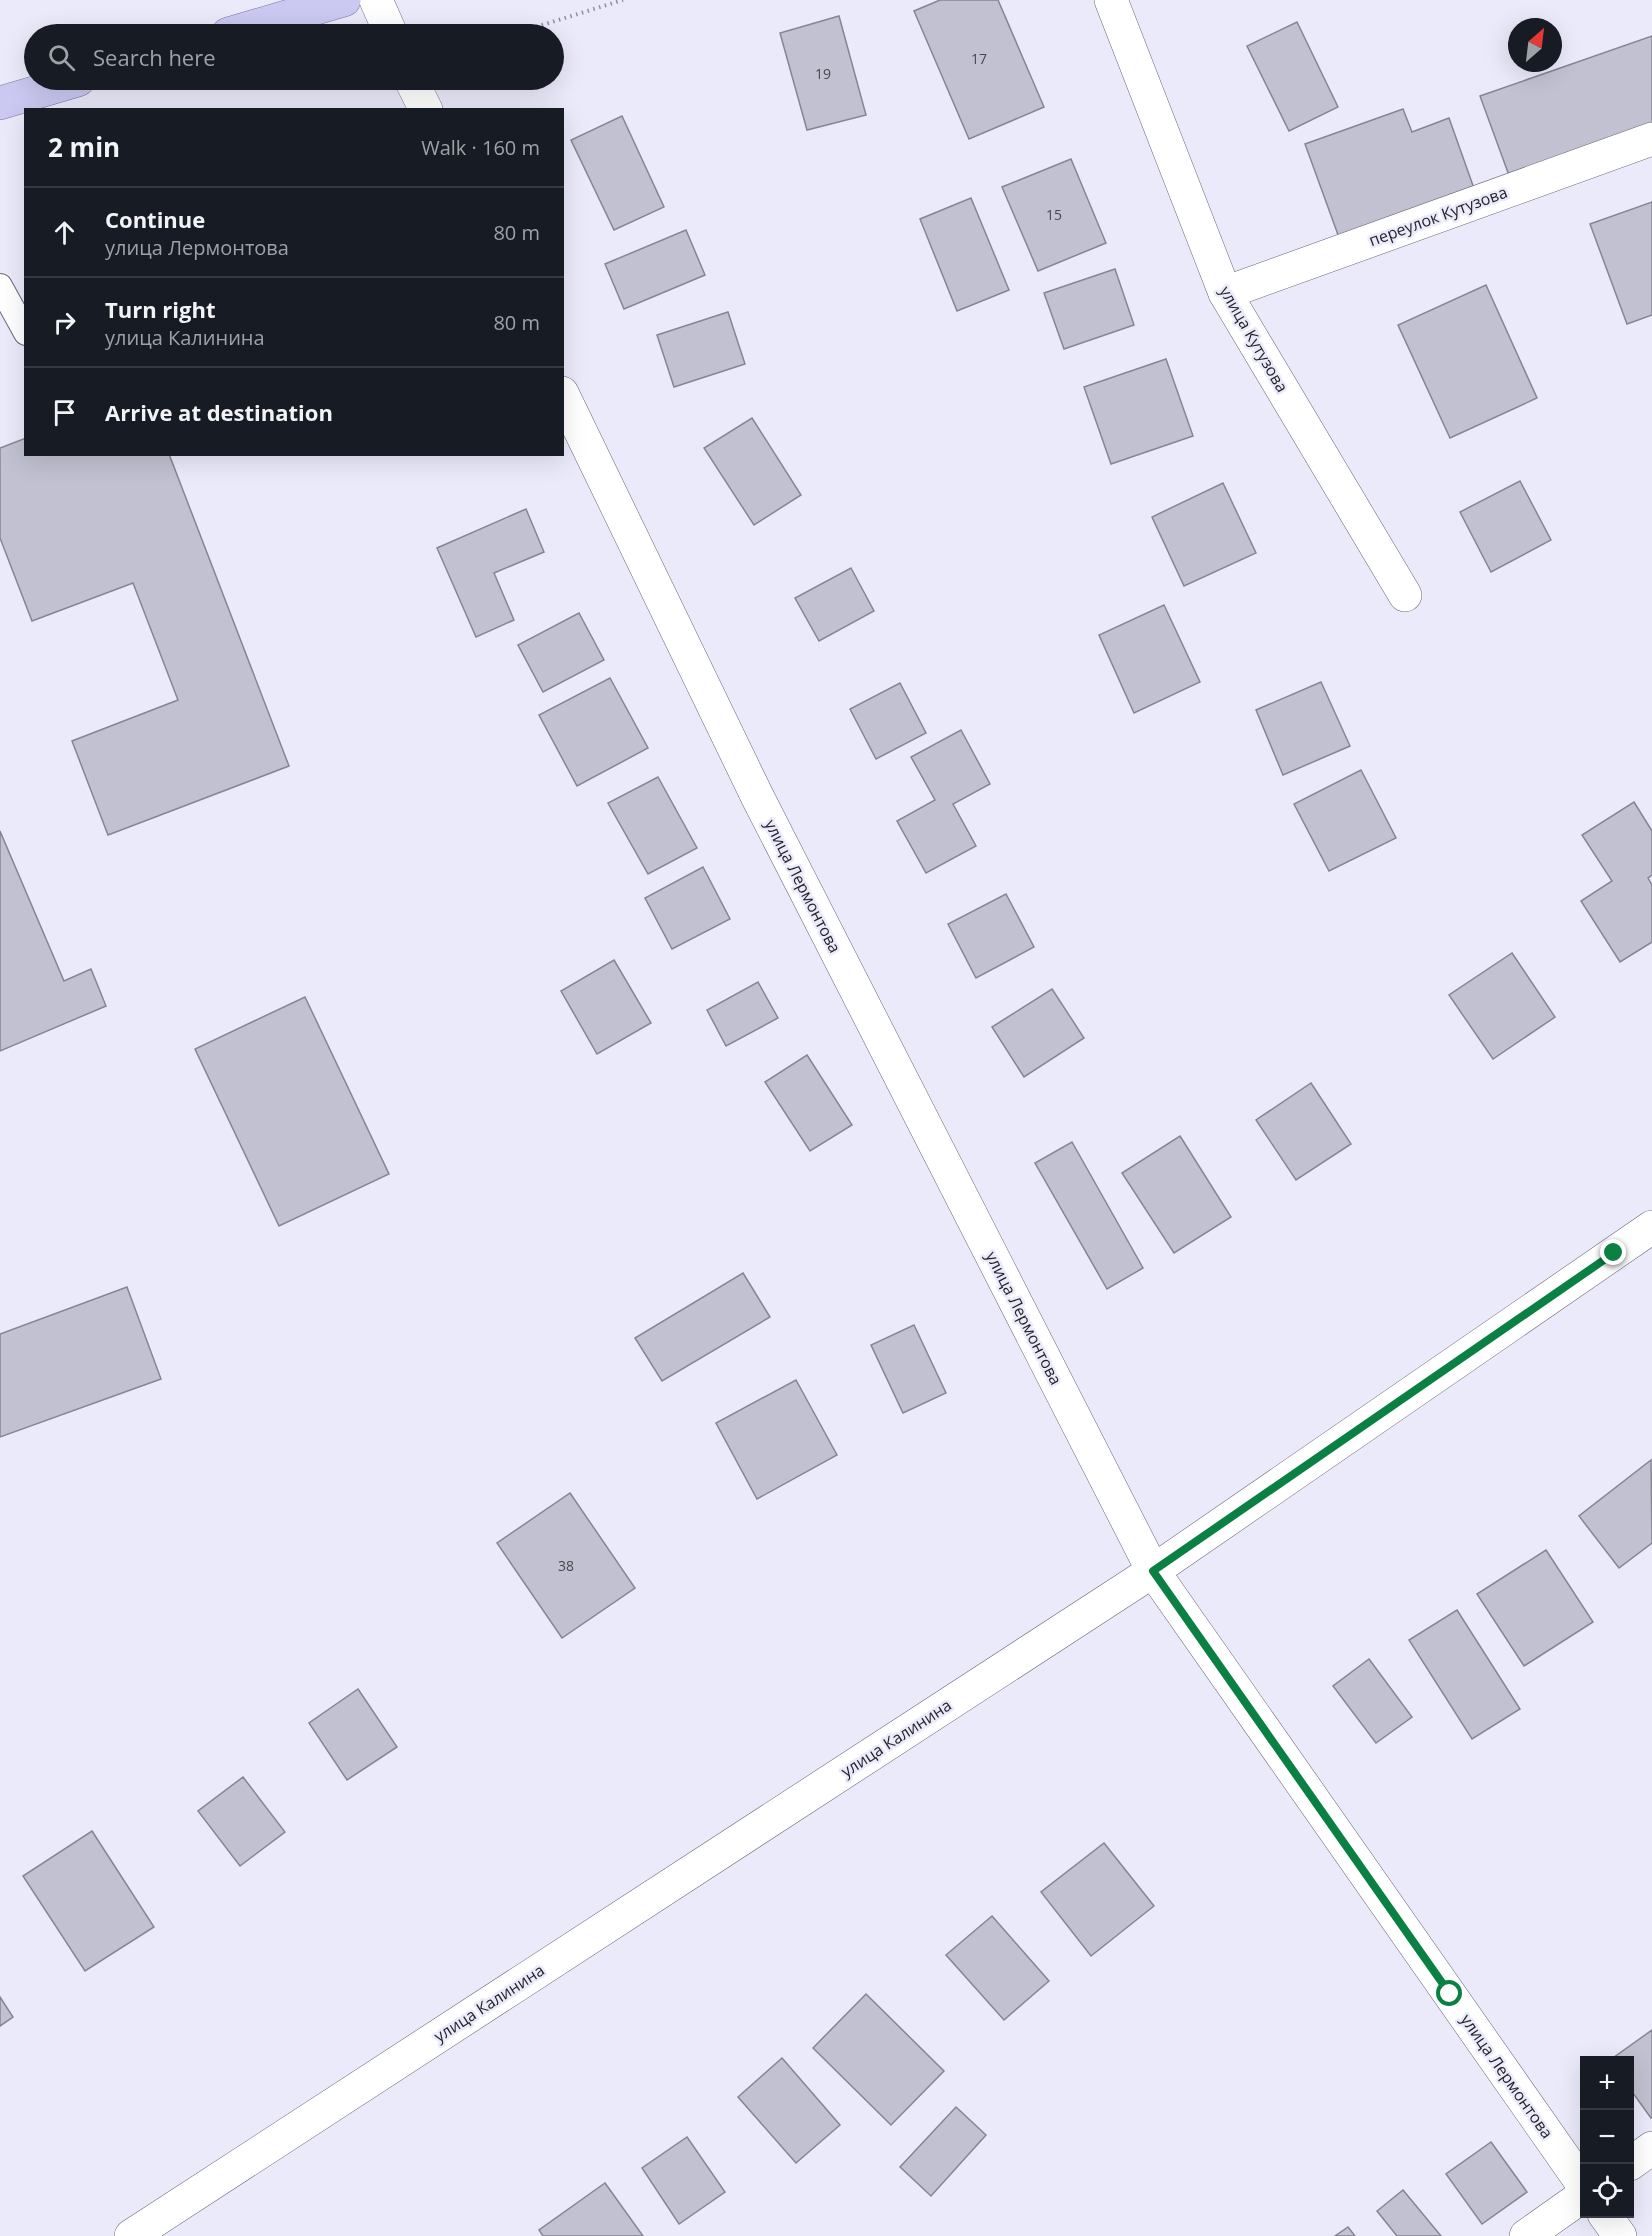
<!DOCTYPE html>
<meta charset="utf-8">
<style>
body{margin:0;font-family:"Open Sans",sans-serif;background:#20242c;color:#f1f3f6}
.controls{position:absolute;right:18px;bottom:18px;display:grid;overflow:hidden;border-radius:0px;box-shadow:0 6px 24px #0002}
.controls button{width:54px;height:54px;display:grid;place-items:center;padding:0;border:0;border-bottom:2px solid #363941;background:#171b24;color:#f1f3f6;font:30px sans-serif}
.compass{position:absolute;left:1508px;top:18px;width:54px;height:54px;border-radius:50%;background:#171b24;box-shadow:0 6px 24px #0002;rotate:28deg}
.stop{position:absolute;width:18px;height:18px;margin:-14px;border:4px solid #0b8043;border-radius:50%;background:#fff}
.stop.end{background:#0b8043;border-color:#fff;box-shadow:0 2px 6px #0008}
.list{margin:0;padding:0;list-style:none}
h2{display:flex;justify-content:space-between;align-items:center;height:78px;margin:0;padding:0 24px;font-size:26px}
h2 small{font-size:20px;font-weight:400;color:#9ea1a6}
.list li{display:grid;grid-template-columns:39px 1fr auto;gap:18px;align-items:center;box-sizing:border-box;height:90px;padding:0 24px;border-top:2px solid #363941}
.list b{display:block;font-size:22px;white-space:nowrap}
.list p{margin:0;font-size:20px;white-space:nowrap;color:#9ea1a6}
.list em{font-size:20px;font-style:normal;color:#9ea1a6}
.icon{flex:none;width:33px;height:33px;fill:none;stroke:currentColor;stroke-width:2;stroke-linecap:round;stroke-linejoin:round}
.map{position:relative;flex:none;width:1652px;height:2236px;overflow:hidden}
.search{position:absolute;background:#171b24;box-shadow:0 6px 24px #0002;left:24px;top:24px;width:540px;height:66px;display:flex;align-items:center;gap:15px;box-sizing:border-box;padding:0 21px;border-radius:33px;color:#9ea1a6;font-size:22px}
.panel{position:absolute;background:#171b24;box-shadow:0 6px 24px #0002;left:24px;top:108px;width:540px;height:348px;border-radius:0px}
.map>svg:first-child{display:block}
</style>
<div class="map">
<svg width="1652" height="2236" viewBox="0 0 1652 2236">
<rect width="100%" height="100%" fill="#eaeafb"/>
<g fill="#c1c1d1" stroke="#868594" stroke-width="1.5">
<path d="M940,0h58l46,107 -75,32 -55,-128z"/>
<path d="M839,16l27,99 -59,15 -27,-97z"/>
<path d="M1297,22l41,85 -49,24 -42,-85z"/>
<path d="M1652,36v104l-138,49 -34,-93z"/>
<path d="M1403,109l9,23 37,-14 27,76 -135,49 -36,-99z"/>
<path d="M622,116l42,91 -50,23 -43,-90z"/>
<path d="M1071,159l35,84 -68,28 -36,-84z"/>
<path d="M971,198l38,92 -52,21 -37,-92z"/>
<path d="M1652,202v113l-25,9 -37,-100z"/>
<path d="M686,230l19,45 -81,34 -19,-45z"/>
<path d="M1115,269l19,56 -70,24 -20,-56z"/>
<path d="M1486,285l51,113 -87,40 -52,-113z"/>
<path d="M728,312l17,52 -71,23 -17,-52z"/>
<path d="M1166,359l27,77 -82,28 -27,-77z"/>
<path d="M752,418l49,77 -47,30 -50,-77z"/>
<path d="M26,438v16h143l120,312 -181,69 -36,-94 106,-41 -45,-117 -101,38 -32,-83v-90z"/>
<path d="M1520,481l31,59 -60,32 -31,-60z"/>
<path d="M1223,483l33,70 -72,33 -32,-69z"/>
<path d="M526,509l18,43 -50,21 20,47 -38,17 -39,-89z"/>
<path d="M851,568l23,43 -55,30 -24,-43z"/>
<path d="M1164,605l36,77 -66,31 -35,-78z"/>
<path d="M579,613l25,47 -61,32 -25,-47z"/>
<path d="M610,678l38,70 -71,38 -38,-71z"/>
<path d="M1321,682l29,64 -67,29 -27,-65z"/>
<path d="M900,683l26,50 -50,26 -26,-50z"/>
<path d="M961,730l29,54 -37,20 23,42 -50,27 -29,-52 38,-21 -24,-43z"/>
<path d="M1361,770l35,68 -67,33 -35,-67z"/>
<path d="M658,777l39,71 -49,26 -40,-71z"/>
<path d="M1634,802l18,29v44l-4,3 4,7v57l-32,20 -39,-61 31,-20 -30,-46z"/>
<path d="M0,831l64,150 27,-12 15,37 -106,45z"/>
<path d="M703,867l27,52 -58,30 -27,-51z"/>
<path d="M1006,894l28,53 -58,31 -28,-54z"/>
<path d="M1512,953l43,64 -62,42 -44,-64z"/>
<path d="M614,960l37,63 -54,31 -36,-63z"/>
<path d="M758,982l20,36 -52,28 -19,-36z"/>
<path d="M1052,989l32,49 -60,39 -32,-50z"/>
<path d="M305,997l84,177 -110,52 -84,-177z"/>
<path d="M807,1055l45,70 -42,26 -45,-69z"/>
<path d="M1311,1083l40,61 -55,36 -40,-60z"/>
<path d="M1180,1136l51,81 -57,36 -52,-80z"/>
<path d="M1072,1142l71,126 -36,21 -72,-126z"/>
<path d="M743,1273l27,44 -108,64 -27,-43z"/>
<path d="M127,1287l34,92 -161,58v-103z"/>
<path d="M914,1325l32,68 -43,20 -32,-68z"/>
<path d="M796,1380l41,75 -80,44 -41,-76z"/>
<path d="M1651,1460l1,83 -33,25 -40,-52z"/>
<path d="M570,1493l65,95 -73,50 -65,-95z"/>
<path d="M1546,1550l47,72 -69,44 -47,-72z"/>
<path d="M1457,1610l63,99 -48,30 -63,-99z"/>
<path d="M1369,1659l43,58 -36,26 -43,-57z"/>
<path d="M358,1689l39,58 -50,33 -38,-57z"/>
<path d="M243,1777l42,55 -45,34 -42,-55z"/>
<path d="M92,1831l62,96 -69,44 -62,-95z"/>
<path d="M1104,1843l50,63 -63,50 -50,-64z"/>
<path d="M992,1916l57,65 -45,39 -58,-65z"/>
<path d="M866,1994l78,77 -53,54 -78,-77z"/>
<path d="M0,1997l13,20 -13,9z"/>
<path d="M1652,2030v87l-1,1 -21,-29v-29h-20z"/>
<path d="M782,2058l58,67 -44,38 -58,-66z"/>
<path d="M956,2107l30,28 -55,61 -31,-29z"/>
<path d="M687,2137l38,55 -46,32 -37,-56z"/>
<path d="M1491,2142l36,50 -45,32 -36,-50z"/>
<path d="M605,2183l38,53h-100l-4,-6z"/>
<path d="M1403,2190l38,46h-44l-20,-25z"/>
<path d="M1348,2227l7,9h-20z"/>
</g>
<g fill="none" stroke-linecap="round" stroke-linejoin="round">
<g stroke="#686876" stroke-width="26">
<path id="lane" d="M0,286l26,47"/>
</g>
<g stroke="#686876" stroke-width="34">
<g id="street">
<path d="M376,0l15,34"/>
<path d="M1111,0l114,293 180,302"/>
<path d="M411,80l15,30"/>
<path d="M1225,293l427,-154"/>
<path d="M562,393l196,405 395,773 431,615"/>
<path d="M1630,2164l22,-16"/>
<path d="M1604,2214l16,22"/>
<path d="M131,2236l1022,-665 499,-344"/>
<path d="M1526,2236l58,-41"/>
</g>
</g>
<g stroke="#7875a3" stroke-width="34">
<g id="primary">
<path d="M228,34l116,-34"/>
<path d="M0,103l78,-23"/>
</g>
</g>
<path stroke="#90909c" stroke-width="4" stroke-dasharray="1.5 4.5" stroke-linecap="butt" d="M513,34l110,-34"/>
<use href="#lane" stroke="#fff" stroke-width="24"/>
<use href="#street" stroke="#fff" stroke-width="33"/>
<use href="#primary" stroke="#cbc8f1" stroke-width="33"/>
</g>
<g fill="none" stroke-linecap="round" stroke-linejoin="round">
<path stroke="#0b8043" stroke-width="8" d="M1450,1994l-297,-423 461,-318"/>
</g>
<g text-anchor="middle" stroke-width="5" stroke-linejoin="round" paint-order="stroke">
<g font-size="14" fill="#484850">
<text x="979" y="64">17</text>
<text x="823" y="79">19</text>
<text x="1054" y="220">15</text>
<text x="566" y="1571">38</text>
</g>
<g font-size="16" fill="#201f25" stroke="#eaeafb">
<text transform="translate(1438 216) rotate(-20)" y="6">переулок Кутузова</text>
<text transform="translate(1254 339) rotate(60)" y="6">улица Кутузова</text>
<text transform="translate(803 886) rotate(63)" y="6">улица Лермонтова</text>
<text transform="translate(1024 1318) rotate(63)" y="6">улица Лермонтова</text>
<text transform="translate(896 1738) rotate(-33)" y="6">улица Калинина</text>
<text transform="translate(489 2003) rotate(-33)" y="6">улица Калинина</text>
<text transform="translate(1507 2076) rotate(55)" y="6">улица Лермонтова</text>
</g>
</g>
</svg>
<div class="controls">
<button>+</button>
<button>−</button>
<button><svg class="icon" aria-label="locate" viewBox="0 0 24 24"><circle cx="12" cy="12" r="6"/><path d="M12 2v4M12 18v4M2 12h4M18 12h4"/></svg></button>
</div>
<svg class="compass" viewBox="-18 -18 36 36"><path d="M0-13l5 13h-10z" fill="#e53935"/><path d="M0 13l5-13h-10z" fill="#9ea1a6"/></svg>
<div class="stop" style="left:1450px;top:1994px"></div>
<div class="stop end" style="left:1614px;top:1253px"></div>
<div class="search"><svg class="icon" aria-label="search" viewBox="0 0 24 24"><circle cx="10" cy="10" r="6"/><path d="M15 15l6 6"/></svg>Search here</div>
<section class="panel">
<h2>2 min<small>Walk · 160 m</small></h2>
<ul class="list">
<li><svg class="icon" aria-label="ahead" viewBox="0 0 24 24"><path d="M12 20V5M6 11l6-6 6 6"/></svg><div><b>Continue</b><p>улица Лермонтова</p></div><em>80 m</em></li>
<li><svg class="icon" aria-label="right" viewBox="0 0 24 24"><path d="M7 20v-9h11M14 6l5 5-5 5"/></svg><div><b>Turn right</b><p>улица Калинина</p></div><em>80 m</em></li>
<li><svg class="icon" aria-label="arrive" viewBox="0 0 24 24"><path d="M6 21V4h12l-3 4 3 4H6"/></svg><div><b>Arrive at destination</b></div></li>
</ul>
</section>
</div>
